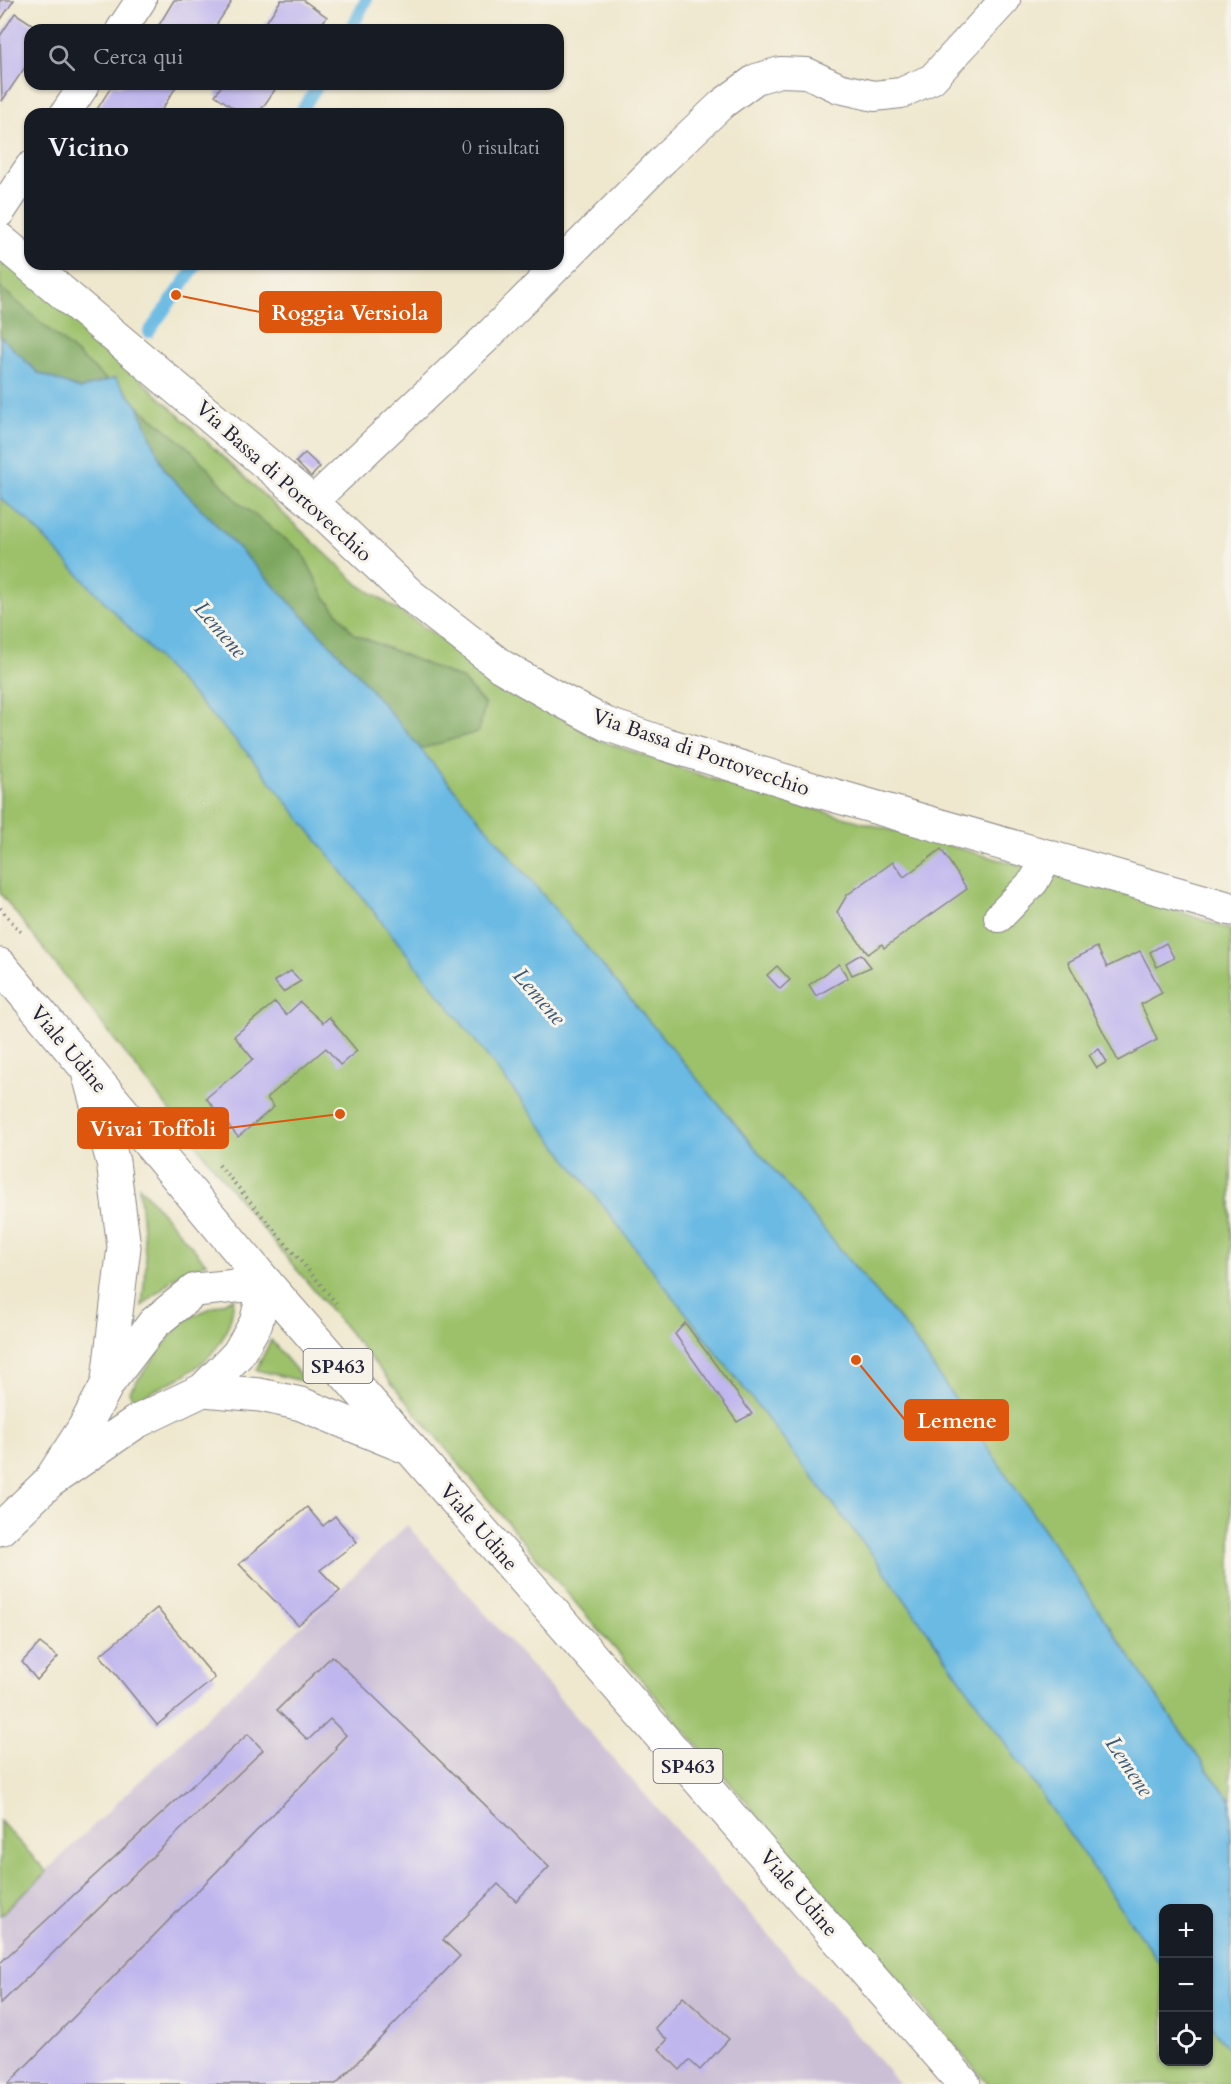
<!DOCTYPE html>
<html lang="it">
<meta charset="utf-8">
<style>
body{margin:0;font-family:Cardo,serif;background:#242831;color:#f1f3f6}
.controls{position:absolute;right:18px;bottom:18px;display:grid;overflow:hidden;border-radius:12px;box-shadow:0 2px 4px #0004}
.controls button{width:54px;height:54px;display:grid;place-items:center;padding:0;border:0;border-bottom:2px solid #363941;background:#171b24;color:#f1f3f6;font:30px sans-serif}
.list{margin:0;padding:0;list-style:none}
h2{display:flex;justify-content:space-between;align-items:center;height:78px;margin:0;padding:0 24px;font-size:26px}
h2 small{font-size:20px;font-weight:400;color:#9ea1a6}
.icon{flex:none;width:33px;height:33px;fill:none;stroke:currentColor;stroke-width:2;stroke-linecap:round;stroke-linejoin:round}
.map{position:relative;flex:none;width:1231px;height:2084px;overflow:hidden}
.search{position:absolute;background:#171b24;box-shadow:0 2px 4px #0004;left:24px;top:24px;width:540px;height:66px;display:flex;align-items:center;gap:15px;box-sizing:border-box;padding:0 21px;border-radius:18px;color:#9ea1a6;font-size:22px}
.panel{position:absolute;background:#171b24;box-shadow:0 2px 4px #0004;left:24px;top:108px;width:540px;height:162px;border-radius:18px}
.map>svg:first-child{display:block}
</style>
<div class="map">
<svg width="1231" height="2084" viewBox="0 0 1231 2084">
<rect width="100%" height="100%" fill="#f7f3e8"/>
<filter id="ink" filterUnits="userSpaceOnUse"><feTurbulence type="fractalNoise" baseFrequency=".0167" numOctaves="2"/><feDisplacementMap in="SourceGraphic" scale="12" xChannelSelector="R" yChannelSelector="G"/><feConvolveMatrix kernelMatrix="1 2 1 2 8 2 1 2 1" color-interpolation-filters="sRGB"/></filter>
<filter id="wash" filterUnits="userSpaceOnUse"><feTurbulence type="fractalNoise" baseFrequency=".008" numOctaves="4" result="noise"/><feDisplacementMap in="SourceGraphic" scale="24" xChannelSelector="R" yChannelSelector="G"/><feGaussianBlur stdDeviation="1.35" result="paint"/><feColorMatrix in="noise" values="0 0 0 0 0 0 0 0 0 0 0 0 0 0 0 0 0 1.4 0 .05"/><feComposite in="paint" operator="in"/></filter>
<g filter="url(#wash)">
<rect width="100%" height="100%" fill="#efe8cf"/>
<path fill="#cbbfd6" d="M407,1525l493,559h-900v-169z"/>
<g fill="#9cc16b" stroke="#5f7253" stroke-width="1.5" fill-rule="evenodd">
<path d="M0,252l84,74 275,259 237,154 148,51 404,110 83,30v1154h-243l-451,-526 -285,-342 -252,-323zM1164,1908h44v154h-44z"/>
<path d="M139,1186l67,77 -31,14 -33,29 4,-42z"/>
<path d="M234,1298c-5,63 -50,78 -100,102l-5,-8 52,-71z"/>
<path d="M271,1340l35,42 -50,-12z"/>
<path d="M0,1821l47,51 -47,43z"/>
</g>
<g fill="#7da75f" stroke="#50644d" stroke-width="1.5">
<path d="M0,287l107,93 -27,9 -42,-16 -38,-37z"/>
<path d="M138,406l52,43 49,54 63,49 23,45 29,37 108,45 23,26 -7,27 -58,17 -64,-77 -191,-201z"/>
</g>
<path fill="#6abae4" stroke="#466e90" stroke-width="1.5" d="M0,336l38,37 42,16 35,-11 23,28 27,65 191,201 552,658 297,437 26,33v251l-22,-27 -1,-116h-44l-1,60 -282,-402 -431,-558 -199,-251 -222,-235 -29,-24z"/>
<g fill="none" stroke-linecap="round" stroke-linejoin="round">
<g stroke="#6abae4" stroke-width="12">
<path d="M351,30l15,-30"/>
<path d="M299,114l20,-30"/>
<path d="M149,332l48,-68"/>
</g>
</g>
<g id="blocks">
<g fill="#bfb6ee">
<path d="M0,0h14l-14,21z"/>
<path d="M174,0h55l2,3 -18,27h-57z"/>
<path d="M281,0h22l24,17 -10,13h-56z"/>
<path d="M15,13l26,17h-11v30l-28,41 -2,-65z"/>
<path d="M113,84l8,2 2,-2h55l-17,27 -3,-1 -3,4h-61z"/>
<path d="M223,84h56l-21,30h-16l-27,-19z"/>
<path d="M305,453l15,14 -9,10 -15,-15z"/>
<path d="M941,849l26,40 -83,59 -2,-4 -14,10 -31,-42 10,-17 46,-33 11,15z"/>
<path d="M1166,943l8,15 -17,9 -7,-15z"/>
<path d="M1097,947l10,20 33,-16 22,42 -21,11 16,36 -39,21 -50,-99z"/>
<path d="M861,954l10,13 -19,8 -6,-12z"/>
<path d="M839,964l9,14 -32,18 -7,-11z"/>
<path d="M777,966l13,14 -10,9 -13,-14z"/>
<path d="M291,971l10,10 -18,11 -9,-11z"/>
<path d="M275,1002l11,13 14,-13 23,21 6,-6 28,34 -17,14 -14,-17 -59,50 7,9 -36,30 -32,-39 47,-39 -19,-23z"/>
<path d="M1099,1049l8,13 -10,6 -8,-13z"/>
<path d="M685,1323l67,91 -15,8 -62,-88z"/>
<path d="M307,1507l16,19 12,-10 22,26 -37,28 20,21 -42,34 -59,-61z"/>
<path d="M157,1608l58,70 -58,47 -57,-70z"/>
<path d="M40,1643l18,14 -21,23 -15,-18z"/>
<path d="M332,1656l217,211 -33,34 -18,-17 -55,56 17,16 -124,128h-328l329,-335 -2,-2 11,-12 -16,-16 -22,21 -31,-30z"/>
<path d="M248,1734l15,16 -263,254v-41z"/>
<path d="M683,1997l46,42 -29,31 -11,-10 -9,10 -21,-21 8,-9 -12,-12z"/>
</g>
</g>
</g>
<g filter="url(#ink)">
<use href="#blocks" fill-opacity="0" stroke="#888585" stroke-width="1.5"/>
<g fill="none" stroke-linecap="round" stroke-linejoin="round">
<g stroke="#888585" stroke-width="32">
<g id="street">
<path d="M121,30l20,-30"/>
<path d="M65,114l20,-30"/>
<path d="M0,212l30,-45"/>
<path d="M312,502l174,-164 178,-179 58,-55 34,-25 24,-7 27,1 32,15 35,8 27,-3 31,-14 73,-79"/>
<path d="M999,917l35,-36 14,-26"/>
</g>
</g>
<g stroke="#888585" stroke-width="35">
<g id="secondary">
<path d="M0,240l312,262 98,93 91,71 54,31 51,27 59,20 157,48 409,117"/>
<path d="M0,965l266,318"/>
</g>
</g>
<g stroke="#888585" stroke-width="35">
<path id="primary" d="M266,1283l698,801"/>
</g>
<g stroke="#888585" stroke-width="35">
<g id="highway">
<path d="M88,1072l25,90 11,85 -16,133"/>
<path d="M203,1390l57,5 41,9 110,45"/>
<path d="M0,1529l49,-47 87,-60 67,-32 35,-36 18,-31 10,-40 -71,7 -41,33 -46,60 -24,45 -35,54"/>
</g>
</g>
<g stroke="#888585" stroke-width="4" stroke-dasharray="1.5 4.5" stroke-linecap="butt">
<path d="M0,908l23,27"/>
<path d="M219,1165l117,138"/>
</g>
<use href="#street" stroke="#fff" stroke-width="30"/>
<use href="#secondary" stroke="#fff" stroke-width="33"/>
<use href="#primary" stroke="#fff" stroke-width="33"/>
<use href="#highway" stroke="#fff" stroke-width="33"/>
</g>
</g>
<g text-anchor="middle" stroke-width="6" stroke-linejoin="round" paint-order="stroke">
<g fill="#f7f3e8" stroke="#62616f" stroke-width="1.5">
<rect x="303.5" y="1349" width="69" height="34" rx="4.5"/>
<rect x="653.5" y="1749" width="69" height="34" rx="4.5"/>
</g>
<g font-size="20" font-weight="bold" fill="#22223b">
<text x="338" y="1373">SP463</text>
<text x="688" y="1773">SP463</text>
</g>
<g font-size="21" fill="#22223b" stroke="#f7f3e8">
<text transform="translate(284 481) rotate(42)" y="7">Via Bassa di Portovecchio</text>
<text transform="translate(701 752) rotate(19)" y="7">Via Bassa di Portovecchio</text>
<text transform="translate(69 1049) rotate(50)" y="7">Viale Udine</text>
<text transform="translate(479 1527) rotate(49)" y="7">Viale Udine</text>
<text transform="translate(799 1893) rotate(49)" y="7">Viale Udine</text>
</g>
<g font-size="22" font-style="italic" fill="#3b5776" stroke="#f7f3e8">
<text transform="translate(221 629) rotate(49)" y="8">Lemene</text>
<text transform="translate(540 996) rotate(49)" y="8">Lemene</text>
<text transform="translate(1130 1766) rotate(56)" y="8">Lemene</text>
</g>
</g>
<path fill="none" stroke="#de560e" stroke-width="2" d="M176 295L260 312M340 1114L228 1128M856 1360L905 1420"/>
<g fill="#de560e" stroke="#f7f3e8" stroke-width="2">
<circle cx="176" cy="295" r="6"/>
<circle cx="340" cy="1114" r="6"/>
<circle cx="856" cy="1360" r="6"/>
</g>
<g fill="#de560e" stroke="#de560e" stroke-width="2">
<rect x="260" y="292" width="181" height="40" rx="6"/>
<rect x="78" y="1108" width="150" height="40" rx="6"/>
<rect x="905" y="1400" width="103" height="40" rx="6"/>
</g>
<g font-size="22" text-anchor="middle" font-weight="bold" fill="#fff">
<text x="350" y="320">Roggia Versiola</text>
<text x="153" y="1136">Vivai Toffoli</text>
<text x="957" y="1428">Lemene</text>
</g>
</svg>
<div class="controls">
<button>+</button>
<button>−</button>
<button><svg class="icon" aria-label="locate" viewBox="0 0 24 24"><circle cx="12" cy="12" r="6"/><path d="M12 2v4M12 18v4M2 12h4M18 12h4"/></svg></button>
</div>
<div class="search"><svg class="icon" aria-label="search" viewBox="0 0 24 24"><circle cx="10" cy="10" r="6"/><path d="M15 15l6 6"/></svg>Cerca qui</div>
<section class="panel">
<h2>Vicino<small>0 risultati</small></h2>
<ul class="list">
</ul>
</section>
</div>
